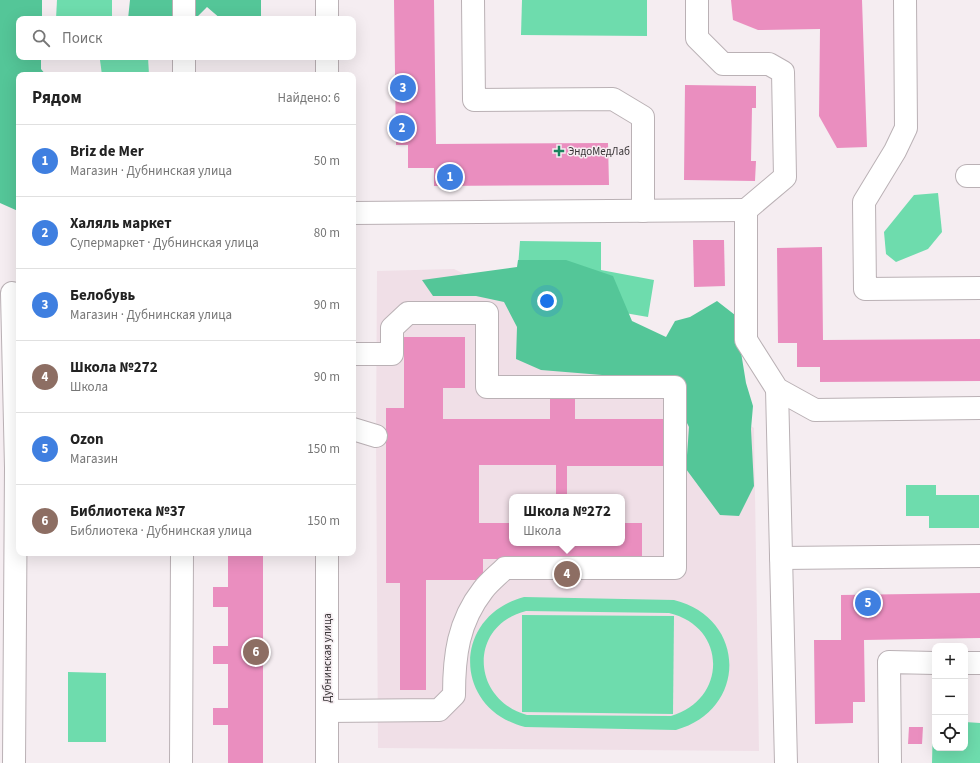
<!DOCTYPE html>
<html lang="ru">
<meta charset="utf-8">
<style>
body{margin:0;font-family:"Source Sans 3",sans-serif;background:#f2f2f2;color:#222}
.controls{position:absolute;right:12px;bottom:12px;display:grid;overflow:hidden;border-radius:8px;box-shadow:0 4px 16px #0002}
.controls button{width:36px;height:36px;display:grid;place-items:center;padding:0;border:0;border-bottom:1px solid #e0e0e0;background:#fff;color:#222;font:20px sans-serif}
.you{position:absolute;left:547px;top:301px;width:14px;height:14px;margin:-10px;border:3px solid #fff;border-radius:50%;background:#1a73e8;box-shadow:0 0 0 6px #1a73e833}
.badge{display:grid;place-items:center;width:26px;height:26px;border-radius:50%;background:#1b835e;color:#fff;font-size:13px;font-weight:700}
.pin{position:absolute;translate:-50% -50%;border:2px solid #fff;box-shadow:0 1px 4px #0006}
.popup{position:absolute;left:509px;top:494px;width:116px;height:52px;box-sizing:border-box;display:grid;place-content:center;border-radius:8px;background:#fff;filter:drop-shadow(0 1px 3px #0005);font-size:13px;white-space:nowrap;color:#767676}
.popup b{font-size:15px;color:#222}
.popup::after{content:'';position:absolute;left:50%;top:100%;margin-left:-8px;border:8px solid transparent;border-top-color:#fff}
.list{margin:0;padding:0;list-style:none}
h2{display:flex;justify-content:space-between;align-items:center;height:52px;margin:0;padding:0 16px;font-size:17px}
h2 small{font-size:13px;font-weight:400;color:#767676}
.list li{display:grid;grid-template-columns:26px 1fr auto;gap:12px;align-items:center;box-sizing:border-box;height:72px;padding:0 16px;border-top:1px solid #e0e0e0}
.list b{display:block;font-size:15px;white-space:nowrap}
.list p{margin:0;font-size:13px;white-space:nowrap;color:#767676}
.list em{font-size:13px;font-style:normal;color:#767676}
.icon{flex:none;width:22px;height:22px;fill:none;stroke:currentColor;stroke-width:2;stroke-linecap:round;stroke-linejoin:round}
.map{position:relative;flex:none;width:980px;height:763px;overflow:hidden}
.search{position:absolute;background:#fff;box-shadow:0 4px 16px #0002;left:16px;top:16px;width:340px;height:44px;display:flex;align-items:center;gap:10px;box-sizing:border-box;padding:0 14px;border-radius:8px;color:#767676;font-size:15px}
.panel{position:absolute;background:#fff;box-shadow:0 4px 16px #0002;left:16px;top:72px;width:340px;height:484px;border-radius:8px}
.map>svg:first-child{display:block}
</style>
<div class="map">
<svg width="980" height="763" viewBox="0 0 980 763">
<rect width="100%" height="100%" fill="#f5edf1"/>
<path fill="#f0dfe7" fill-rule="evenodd" d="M454,269l170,80 130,79 5,323 -381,-3 -2,-312 1,-165zM512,497h110v46h-110z"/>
<g fill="#6edcad" fill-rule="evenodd">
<path d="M57,0h55v19h-56z"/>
<path d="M522,0h125v36l-126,-1z"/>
<path d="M133,57h15l1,18h-47l-2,-15z"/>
<path d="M938,193l4,39 -14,17 -32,13 -10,-8 -2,-22 30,-37z"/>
<path d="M520,241l81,1v28l53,10 -6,37 -87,-15 -43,-35z"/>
<path d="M906,485h30v10h43v33h-50v-12h-23z"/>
<path d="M524,597l150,3c73,18 74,110 2,130l-151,-3c-72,-18 -74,-110 -1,-130zM526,611l143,2c59,14 58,87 2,103l-144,-1c-56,-16 -59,-89 -1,-104z"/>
<path d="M522,615l152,1 -1,98 -151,-2z"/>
<path d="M68,672l38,1v69h-38z"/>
<path d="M933,721h2v27h30v-26l15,1v40h-48z"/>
</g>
<g fill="#54c698">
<path d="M0,0h42v19h-23v38h22v12l5,6h-27l-1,136 -18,-8z"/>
<path d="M130,0h131v19h-40l-14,-12 -12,12h-67z"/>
<path d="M518,260h48l47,16 19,45 34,16 9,-16 15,-4 27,-16 18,14 11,68 7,23 -2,23 3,57 -15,30 -19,-1 -34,-46 3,-42 -15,-30 -12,-16 -23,-6h-37l-61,-5 -25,-11 1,-32 -13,-25 -28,-6h-43l-11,-16 95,-13z"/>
</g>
<g fill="#ea8ebf">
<path d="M394,0h40l2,144 172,-1 1,42 -175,1v-18h-26v-23h-12z"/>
<path d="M731,0h131l5,147 -30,1 -18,-32 1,-87 -62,1 -25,-10z"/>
<path d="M685,85l71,1v22h-4l-1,53h5l-1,20 -71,-1z"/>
<path d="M693,240h31l1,46 -31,1z"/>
<path d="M822,247l1,93 157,-1v42l-160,1v-15h-23v-24h-19l-1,-95z"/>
<path d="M404,337h61v51h-22v31h107v-21h25v21h90v47h-98v31h-11v-32h-77v58h33v20h110v-20h20v36h-159v21h-57v110h-26v-107h-14v-175h18z"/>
<path d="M228,553h35v210h-35v-38h-15v-17h15v-44h-15v-18h15v-39h-15v-20h15z"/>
<path d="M980,593v45l-116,2 1,62h-12v21l-38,1 -1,-84h27v-45z"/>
<path d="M909,727h14l-1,17h-14z"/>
</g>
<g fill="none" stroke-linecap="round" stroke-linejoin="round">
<g stroke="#bab1b5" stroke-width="24">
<g id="minor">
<path d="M184,0v19"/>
<path d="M473,0l1,100 139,-1 30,18v94"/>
<path d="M697,0v38l26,26h46l14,8 2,105 -39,33v130l31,49 38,21 165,-2"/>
<path d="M905,0l1,128 -11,23 -31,51 1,87 115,-1"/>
<path d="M184,57v18"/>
<path d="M967,176h13"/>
<path d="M353,213l393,-3"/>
<path d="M12,293l4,175 -2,295"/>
<path d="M777,389l9,374"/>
<path d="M353,429l23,7"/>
<path d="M781,558l199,-2"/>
<path d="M965,663h15"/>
<path d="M327,711l112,-1 15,-15c0,-39 4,-73 29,-105 6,-8 15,-15 22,-22h170v-181h-188v-74h-79l-16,15v26h-39"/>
<path d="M181,763l1,-210"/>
<path d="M890,763l-1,-101 46,1"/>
</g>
</g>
<g stroke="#bab1b5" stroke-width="24">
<g id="major">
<path d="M327,0v19"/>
<path d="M327,75v-18"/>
<path d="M327,553v210"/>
</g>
</g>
<use href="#minor" stroke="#fff" stroke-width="22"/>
<use href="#major" stroke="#fff" stroke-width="22"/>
</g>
<path fill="#1b835e" stroke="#f5edf1" stroke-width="1.5" d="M557 145h4v4h4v4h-4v4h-4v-4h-4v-4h4z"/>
<g text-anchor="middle" stroke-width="3" stroke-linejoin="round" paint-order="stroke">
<g font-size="11" fill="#383436" stroke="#f5edf1" text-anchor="start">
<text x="568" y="155">ЭндоМедЛаб</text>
</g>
<g font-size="11" fill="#383436" stroke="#f5edf1">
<text transform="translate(327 658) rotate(-90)" y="4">Дубнинская улица</text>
</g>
</g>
</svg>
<div class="controls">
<button>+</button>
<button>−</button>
<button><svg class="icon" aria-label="locate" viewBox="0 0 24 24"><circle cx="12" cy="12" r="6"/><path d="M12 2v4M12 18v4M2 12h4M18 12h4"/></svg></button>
</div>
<div class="you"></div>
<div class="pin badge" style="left:450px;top:177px;background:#3f7fe0">1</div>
<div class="pin badge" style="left:402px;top:128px;background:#3f7fe0">2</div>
<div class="pin badge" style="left:403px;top:88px;background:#3f7fe0">3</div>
<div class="pin badge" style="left:567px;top:574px;background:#8d6e63">4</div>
<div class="popup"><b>Школа №272</b>Школа</div>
<div class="pin badge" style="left:868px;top:603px;background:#3f7fe0">5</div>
<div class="pin badge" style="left:256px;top:652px;background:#8d6e63">6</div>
<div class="search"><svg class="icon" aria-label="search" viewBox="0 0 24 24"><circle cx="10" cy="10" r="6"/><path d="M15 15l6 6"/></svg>Поиск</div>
<section class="panel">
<h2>Рядом<small>Найдено: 6</small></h2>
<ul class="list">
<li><span class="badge" style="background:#3f7fe0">1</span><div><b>Briz de Mer</b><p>Магазин · Дубнинская улица</p></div><em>50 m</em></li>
<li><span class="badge" style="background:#3f7fe0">2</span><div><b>Халяль маркет</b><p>Супермаркет · Дубнинская улица</p></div><em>80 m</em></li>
<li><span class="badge" style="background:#3f7fe0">3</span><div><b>Белобувь</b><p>Магазин · Дубнинская улица</p></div><em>90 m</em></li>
<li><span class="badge" style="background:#8d6e63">4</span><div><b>Школа №272</b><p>Школа</p></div><em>90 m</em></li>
<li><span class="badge" style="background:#3f7fe0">5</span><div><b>Ozon</b><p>Магазин</p></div><em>150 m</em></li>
<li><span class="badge" style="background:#8d6e63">6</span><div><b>Библиотека №37</b><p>Библиотека · Дубнинская улица</p></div><em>150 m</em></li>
</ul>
</section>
</div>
